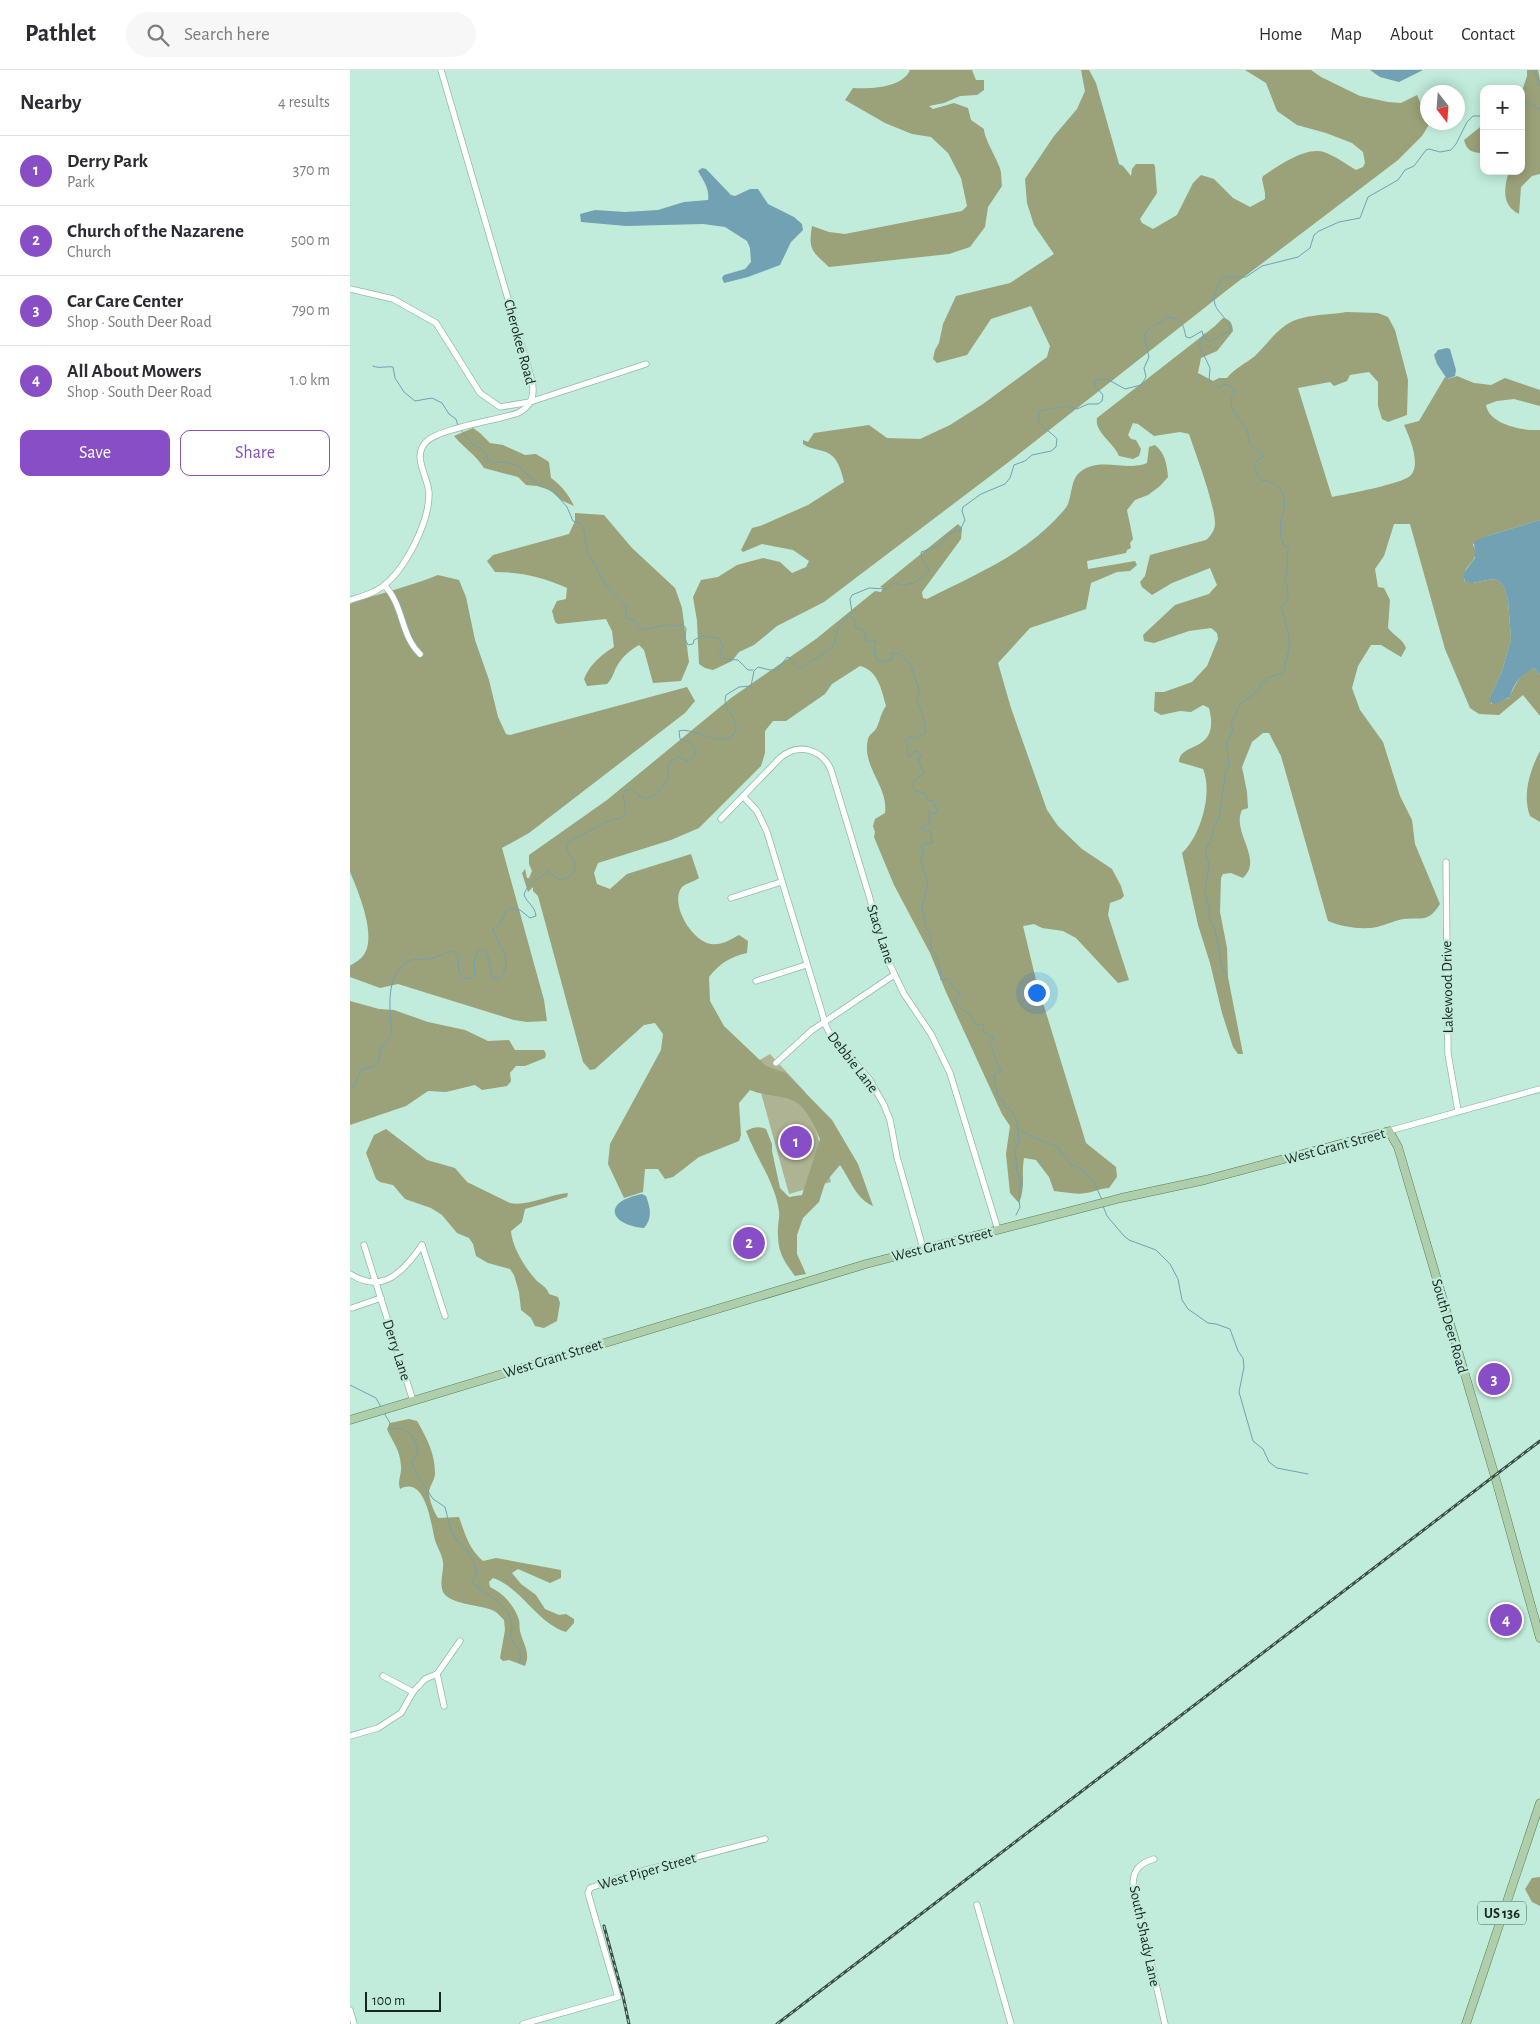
<!DOCTYPE html>
<meta charset="utf-8">
<style>
body{margin:0;font-family:"Alegreya Sans",sans-serif;background:#f7f7f7;color:#2b2b33}
.controls{position:absolute;right:15px;top:15px;display:grid;overflow:hidden;border-radius:10px;box-shadow:0 2px 12px #0003}
.controls button{width:45px;height:45px;display:grid;place-items:center;padding:0;border:0;border-bottom:1px solid #e1e1e2;background:#fff;color:#2b2b33;font:25px sans-serif}
.compass{position:absolute;left:1070px;top:15px;width:45px;height:45px;border-radius:50%;background:#fff;box-shadow:0 2px 12px #0003;rotate:163deg}
.scale{position:absolute;left:15px;bottom:12px;width:76px;box-sizing:border-box;padding-left:5px;border:2px solid #162620;border-top:0;font-size:14px;line-height:18px;white-space:nowrap;color:#162620;-webkit-text-stroke:4px #c1ebda;paint-order:stroke}
.you{position:absolute;left:686px;top:922px;width:18px;height:18px;margin:-12px;border:4px solid #fff;border-radius:50%;background:#1a73e8;box-shadow:0 0 0 8px #1a73e833}
.badge{display:grid;place-items:center;width:32px;height:32px;border-radius:50%;background:#884ec5;color:#fff;font-size:16px;font-weight:700}
.pin{position:absolute;translate:-50% -50%;border:2px solid #fff;box-shadow:0 1px 5px #0006}
.list{margin:0;padding:0;list-style:none}
h2{display:flex;justify-content:space-between;align-items:center;height:65px;margin:0;padding:0 20px;font-size:21px}
h2 small{font-size:16px;font-weight:400;color:#7c7c81}
.list li{display:grid;grid-template-columns:32px 1fr auto;gap:15px;align-items:center;box-sizing:border-box;height:70px;padding:0 20px;border-top:1px solid #e1e1e2}
.list b{display:block;font-size:19px;white-space:nowrap}
.list p{margin:0;font-size:16px;white-space:nowrap;color:#7c7c81}
.list em{font-size:16px;font-style:normal;color:#7c7c81}
.actions{display:flex;gap:10px;padding:15px 20px}
.actions a{flex:1;padding:11px 0;border:1px solid #884ec5;border-radius:10px;text-align:center;font-size:18px;color:#884ec5}
.actions .main{background:#884ec5;color:#fff}
.icon{flex:none;width:28px;height:28px;fill:none;stroke:currentColor;stroke-width:2;stroke-linecap:round;stroke-linejoin:round}
.map{position:relative;flex:none;width:1190px;height:1954px;overflow:hidden}
header{display:flex;align-items:center;gap:30px;box-sizing:border-box;height:70px;padding:0 25px;background:#fff;border-bottom:1px solid #e1e1e2}
header strong{font-size:24px}
nav{display:flex;gap:28px;margin-inline-start:auto;font-size:18px}
.search{width:350px;height:45px;background:#f7f7f7;display:flex;align-items:center;gap:12px;box-sizing:border-box;padding:0 18px;border-radius:28px;color:#7c7c81;font-size:19px}
main{display:flex}
aside{flex:1;background:#fff}
.map>svg:first-child{display:block}
</style>
<header>
<strong>Pathlet</strong>
<div class="search"><svg class="icon" aria-label="search" viewBox="0 0 24 24"><circle cx="10" cy="10" r="6"/><path d="M15 15l6 6"/></svg>Search here</div>
<nav><a>Home</a><a>Map</a><a>About</a><a>Contact</a></nav>
</header>
<main>
<aside>
<h2>Nearby<small>4 results</small></h2>
<ul class="list">
<li><span class="badge">1</span><div><b>Derry Park</b><p>Park</p></div><em>370 m</em></li>
<li><span class="badge">2</span><div><b>Church of the Nazarene</b><p>Church</p></div><em>500 m</em></li>
<li><span class="badge">3</span><div><b>Car Care Center</b><p>Shop · South Deer Road</p></div><em>790 m</em></li>
<li><span class="badge">4</span><div><b>All About Mowers</b><p>Shop · South Deer Road</p></div><em>1.0 km</em></li>
</ul>
<div class="actions"><a class="main">Save</a><a>Share</a></div>
</aside>
<div class="map">
<svg width="1190" height="1954" viewBox="0 0 1190 1954">
<rect width="100%" height="100%" fill="#c1ebda"/>
<path fill="#aeb394" d="M420,984l35,38 26,90 -42,12 -36,-130z"/>
<g fill="#9ba178">
<path d="M560,0h62l4,10h8v10l-7,5 -17,1 -16,7 -15,3 4,3 21,-6 14,5 3,12 13,9c0,9 12,28 15,37 3,6 2,13 3,20l-14,21 -3,20 -15,20 -21,7 -120,13c-17,-16 -21,-17 -17,-41l17,6 16,2 117,-23 5,-5 -6,-28 -13,-25 -17,-16 -19,-3 -27,-11 -40,-23 8,-12c18,1 49,0 57,-18z"/>
<path d="M731,0h8l7,13 23,81 4,2 8,10 1,-7 4,-5h18l1,3 2,26 -17,26 2,4 11,6 24,-14 16,-32 8,-8 13,4 19,19 17,9 15,-8v-6l-3,-14 1,-3c15,-10 43,-30 61,-24 11,4 22,12 32,18l7,-3 2,-4 -2,-11 -11,-9 -26,-10 -29,-8 -20,-14 -11,-28 -21,-13h66l10,7 39,19 28,6 13,1 16,-8 10,23 1,4 2,1 -8,13 -24,24 -167,127 -221,174 -186,141 -47,24 -23,19 -15,7 -7,9 -19,9 -8,-2 -6,-4 -2,-43 -4,-24 8,-17 17,-3 19,-12 26,-7 17,4 12,11 14,-6 3,-6 -16,-11 -31,-6 -19,8 -2,-2 11,-22 8,-2 48,-21 36,-23c-3,-12 -6,-25 -18,-30 -8,-3 -16,-3 -23,-8v-4l5,2 6,-9 55,-8 18,13 33,1 30,-14 33,-21 64,-47 3,-11 -19,-40 -40,13 -24,36 -30,8 -4,-4 2,-9 4,-7 4,-19 13,-28 54,-13 44,-29 -20,-29 -7,-22 -2,-24 29,-43 23,-27 8,-18z"/>
<path d="M1177,0h11l2,9v95l-8,2 -11,11 -2,27c-18,-9 -15,-26 -10,-43h12v-77l6,-18z"/>
<path d="M1134,54v29c-12,0 -17,-2 -20,-13z"/>
<path d="M996,242l32,1 10,4 7,13 13,50 -1,35 -19,7 -6,-3 -4,-13v-24l-9,-10 -19,3 -3,6 -13,5 -4,-4 -32,6 34,109c15,-3 69,-13 78,-21 12,-11 -1,-40 -6,-51l15,-4 26,-44 3,2 9,-3 17,7 17,2 14,-7 35,12v16l-26,-7 -17,2 -11,4c3,20 38,26 54,25v90l-53,16 -14,8c1,4 3,8 2,12 -3,10 -15,13 -10,26 9,4 21,-5 33,-2l6,7 4,13 3,39 -9,32 -11,24v9l18,-6c7,-14 9,-23 25,-30l6,7v41l-17,-21 -24,20 -20,-1 -9,-6 -25,-59 -35,-125h-16l-10,32 -9,13 3,18 6,1 6,12 -2,28c6,8 15,11 18,20l-5,9 -20,-12h-10l-13,21 -6,22 8,22 23,32 17,54 12,24 3,24 25,60c-12,19 -17,13 -36,15 -9,1 -18,6 -27,8 -15,3 -35,0 -49,-6l-47,-165 -12,-23h-6l-11,9 -10,25 5,25 1,16 -6,2c-11,22 22,49 1,68l-12,-5 -8,1 -2,4 -1,34 7,36 1,29 15,77h-5l-5,-7 -11,-34 -12,-50 -12,-38 -16,-72c19,-17 31,-61 21,-84l-24,-7c0,-21 42,-8 30,-54l-6,-3 -12,7 -11,-1 -19,4 -7,-4 1,-19h9l28,-10 15,-16 11,-27 -1,-6 -6,-5 -22,3 -35,12 -10,-2 -1,-6 32,-30 34,-11 8,-9 -7,-17 -38,15 -20,12 -10,-8 -2,-5 5,-6 5,-21 56,-15c4,-3 9,-10 9,-16 0,-20 -19,-69 -26,-90l-9,-2 -26,4 -16,-12 -5,-1 -5,12 3,4 5,1 5,9 -2,7 -6,3 -14,-3c-5,-13 -25,-24 -22,-38l118,-92 8,-8c8,2 9,5 10,13l-16,20 -16,7 -3,15 15,8 6,-3h8c8,-10 18,-14 28,-22 9,-9 17,-20 27,-28 17,-15 44,-12 64,-16z"/>
<path d="M123,358l7,5 10,10 13,2 22,10 11,-1 13,8 2,16c12,9 17,16 23,28l-13,-6 -11,-10 -13,-4 -11,-1 -8,-8 -34,-9c-8,-13 -20,-20 -30,-32z"/>
<path d="M805,375c10,8 12,19 13,32l-8,9 -12,9 -13,5 -8,10 6,29 -3,4 1,5 -4,2 -1,3 -39,8 1,8 47,-8 2,4 -7,6 -13,1 -26,11 -5,26 -56,19 -32,35 13,45 36,102 11,16 24,23 30,20 9,17 3,10 -3,3 -11,4 -2,12 21,65 -11,3 -42,-45 -13,-7 -21,-3 -8,-4 -11,2 13,54 50,163 30,24 1,10 -8,11c-8,0 -15,4 -23,5 -10,2 -22,-1 -32,-2l-5,-14 -13,-17 -12,-2c-3,18 2,27 -5,45l-9,-10 -4,-39 4,-28 -8,-12 -56,-122 -16,-39 -36,-68 -20,-48 1,-5 -2,-6 2,-7 10,-6c4,-26 -24,-47 -17,-74 1,-5 7,-7 9,-12 4,-9 3,-12 9,-21 -4,-15 -8,-36 -26,-40l-28,18 -7,10 -39,27h-13l-8,10v22l-4,13 -62,62 -28,12 -73,23 -4,10 3,11 13,5 17,-15 64,-20 8,24c-5,4 -13,5 -17,9 -14,17 13,61 35,57 7,0 16,-6 22,-9l9,6 -1,12c-17,4 -27,10 -38,24l1,24 14,25 42,40 20,7 46,47 26,44 15,42c-17,-7 -23,-27 -33,-41l-15,18 -6,19 -16,16 -6,17v19l9,20 -11,2c-11,-15 -17,-23 -17,-42 -1,-8 2,-16 1,-23 -4,-29 -23,-53 -33,-80 7,-4 13,-5 20,-2l6,15v7l8,37 9,9 13,-2 18,-56c-7,-16 -15,-37 -34,-41 -13,-3 -24,-3 -36,-8l-11,13 2,32 -2,6 -40,16 -26,20 -8,2 -7,-10h-13l-2,23 -19,6 -16,-34 2,-20 51,-94 2,-16 -8,-11 -11,2 -49,44 -5,1 -7,-8 -45,-166 -5,-5v-4l-5,5 -6,-19 3,-4 2,9h2l3,-7 -3,-7v-9l78,-55 124,-102 85,-59 59,-48 6,1 2,-4 -3,-1 78,-63 4,4 -1,11 -39,53 1,6 4,1c45,-23 94,-43 129,-80 4,-5 10,-10 12,-15 4,-10 3,-25 12,-32 20,-16 47,0 67,-9l2,-16z"/>
<path d="M225,443l29,2 28,33 43,40 7,20 7,54 -8,19 -28,2 -9,-33 -5,-5c-9,5 -17,12 -22,21 -4,7 -4,12 -10,18l-20,2 -3,-7c6,-15 17,-24 30,-32l-2,-16 -6,-12 -48,5 -3,-2 -3,-11 5,-10 9,-2 1,-11c-24,-11 -45,-16 -72,-16l-8,-11 6,-6 76,-21 6,-13z"/>
<path d="M88,505l21,5 7,17 9,43 14,40 9,37 8,17 4,1 177,-48 8,14 -10,12 -156,120 -27,15 42,152 3,21 -20,1 -13,-2 -116,-36 -18,4 -30,-11v-11c4,-3 10,-6 13,-10 15,-19 -5,-65 -13,-84v-268c29,-11 59,-17 88,-29z"/>
<path d="M1190,681v71l-10,-6c-8,-21 0,-46 10,-65z"/>
<path d="M0,931l29,8 15,1 34,12 37,8 23,11 21,-1 6,10h29l2,4 -1,4 -20,8h-9l-6,7 1,8 -4,5 -25,4 -7,-5 -29,7 -18,-1 -22,15 -56,19z"/>
<path d="M36,1059l41,31 28,8 12,14 43,21c16,4 41,-9 58,-10l-1,4 -42,12 -3,13 -11,9c1,16 14,37 25,49 5,5 11,7 13,14l9,3 2,6 -3,18 -13,7 -9,-2 -4,-8 -10,-8 -2,-18 -5,-17 -4,-6 -22,-6 -12,-7 -3,-12 -4,-6 -12,-5 -15,-18 -11,-7 -26,-9 -12,-14 -13,-3 -4,-3 -10,-26 8,-18z"/>
<path d="M59,1349l8,2c10,17 18,33 18,52 0,7 -5,12 -6,19 0,8 5,20 9,26l21,-1c6,17 10,32 24,44l13,-3 65,12v8l-11,5 -32,-14 -6,4 9,11 15,11 9,14 14,6 7,-1 8,5v4l-8,9c-30,-10 -44,-44 -73,-54l-4,4 1,5c13,6 25,19 29,33 1,4 0,7 1,11 3,13 11,22 5,35l-16,-6 -6,1 -3,-3 5,-28 -1,-10c-4,-4 -7,-8 -12,-10 -12,-5 -43,-6 -49,-18 -4,-10 1,-19 0,-30 -1,-8 -6,-15 -8,-22 -4,-15 -9,-65 -35,-51 -3,-9 2,-14 1,-23 -1,-17 -8,-23 -14,-37l3,-6z"/>
<path d="M1190,1807v29l-8,-4 -7,-13 7,-11z"/>
</g>
<g fill="#71a1b2">
<path d="M1020,0h53l-24,12 -19,-5z"/>
<path d="M352,98l4,1 25,26 4,1 15,-7h8l10,15 26,13 8,7 1,6 -12,12 -11,23 -32,12 -24,6 -2,-5 2,-3 21,-6 6,-7 -1,-14 -3,-7 -22,-14 -22,-3 -77,2 -45,-4 -1,-8 15,-4 30,2 33,-2 26,-8 24,-2c2,-11 -5,-20 -10,-29z"/>
<path d="M1097,278l3,1 6,21 -1,6 -8,3 -10,-15 -3,-9 4,-5z"/>
<path d="M1190,450v155l-6,-7c-13,7 -20,14 -24,29l-17,8 -3,-4 1,-6 11,-24 9,-32 -3,-39 -4,-13 -6,-7c-13,-3 -24,6 -33,2l-2,-8 12,-16 -1,-16 13,-6z"/>
<path d="M292,1124l4,2c4,11 7,22 -2,32 -34,-3 -43,-26 -2,-34z"/>
</g>
<g fill="none" stroke-linecap="round" stroke-linejoin="round">
<g stroke="#71a1b2" stroke-width="1">
<path d="M1184,0l6,16"/>
<path d="M1171,33h9l10,7"/>
<path d="M854,264l-5,11 11,23 -1,12 10,8 5,-4c6,0 10,4 11,10l-4,4 1,11 15,21 3,15 12,9 1,3 -6,3 -3,6 6,14c25,1 29,23 20,42l1,9 -1,2 3,11 6,4c-5,10 2,21 -5,31 5,9 6,17 0,27l-3,1c3,12 9,26 8,40 -1,8 -4,16 -5,24l-1,2 -16,5 -1,3 -5,2 -2,7 -19,14 -9,20 2,7 -7,11 3,24 -3,4 -7,47 -5,10 -3,14 -6,9 4,14 -4,26 5,23 -1,5 6,11 6,34 4,10"/>
<path d="M23,296c7,3 12,0 20,1l2,11 9,14 11,9 17,-3 10,5 7,11 7,5 2,7"/>
<path d="M111,360l12,15 8,3 4,4 3,8 4,3 12,-1 13,3 20,18 18,10 12,14 6,14 7,2 3,3 5,27 19,34 19,19v12l7,2 10,10 23,-5 9,1 7,-2 4,4 -1,11 3,6 5,-1 1,-4 8,-4 17,2 4,9 -3,5v5l6,2 12,1 10,10h5"/>
<path d="M500,547l5,3v7l9,4 2,11 10,-2 -2,14 3,7h11l5,-2 -2,-5 2,-1 7,1 11,11c2,9 5,17 9,27l-4,8 7,15 3,17 -10,6 -8,-1 -3,3 3,5 -1,6 1,5 4,-1 3,-4 4,1 2,4 -3,4 6,13 -11,8 1,10 11,2 2,7 7,1 3,9 -2,4 -6,-3v11l-7,5 1,3 8,2 1,11h-6l-4,3 1,8 -2,7 7,22 -6,24 4,21 5,8v13l5,6 4,14 1,11 8,-1 3,7 9,8 -6,4 2,7 15,12 4,8 8,-1 -1,8 9,4 2,4 -5,4c7,10 6,18 12,27l-7,3c-1,4 3,18 4,23l6,4v5l9,6 4,13 2,17 -4,7 2,23 4,9 -2,19 1,7 -4,8"/>
<path d="M0,1017h4l7,-18 12,-2 5,-4 3,-15 11,-14c-2,-24 -8,-59 17,-73 5,-3 13,0 19,-2 10,-1 16,-8 26,-8l4,6 1,16 5,5h6l5,-3 -1,-13 4,-12h6c7,8 5,19 9,28h7c15,-19 -2,-31 -7,-49l7,-5 6,-13 5,-3 9,2 10,8 6,-2c-1,-10 -9,-13 -12,-21 3,-13 16,-16 24,-24l11,9c9,-1 15,-5 17,-14 -3,-8 -12,-14 -8,-24l38,-20 17,-5 3,-6 -3,-16 3,-5 6,-1c12,13 18,13 29,-1 3,-3 6,-6 7,-10 1,-6 -2,-9 1,-16l9,-5 10,4 5,-3c6,-12 -3,-16 -13,-19l-1,-8c14,-5 46,20 56,1 6,-12 -14,-21 -9,-37l13,-8 12,-1 3,-15 4,-4 12,3h7l10,-13 5,2 3,6 5,3 29,-18 5,-6 5,-18 13,-13 -2,-14 2,-4 17,-7 17,1 7,-6 11,2 9,-2 13,-8 3,-5 -7,-11 -1,-7 18,-6 8,-11 13,-5 5,-10 -3,-9 1,-4 18,-13 24,-10 5,-6 4,-13 11,-4 7,-6 19,-4 5,-4 1,-8c-10,-12 -20,-9 -18,-28l28,-5 10,3 11,-5h10l4,-3 1,-6 -8,-9 -1,-6 13,-1 18,10 16,-4 5,-8 -2,-9 5,-11 -5,-21 5,-7 19,-12c16,2 15,9 18,20l4,1 12,-7 2,7 7,3 12,-7 6,-2 2,-4c-8,-17 -23,-19 -14,-40 2,-5 3,-8 6,-11h23l16,-11 36,-9 12,-9 4,-13 5,-4 20,-9 21,-4 8,-21 30,-17 7,-10 9,-4 12,-16 3,-1 11,3 11,-2 5,-6 11,-22 6,-6h9l2,14"/>
<path d="M668,1059l12,7 28,11 12,17 12,6 11,10 9,20"/>
<path d="M753,1136l4,10 17,20 5,4 27,10 14,14 8,15 4,21 6,9 20,14 8,1 14,5 8,22 5,7 1,9 -5,25 14,49 10,8 6,13 8,6 31,6"/>
<path d="M0,1315l26,13 5,9"/>
<path d="M34,1343l6,10 -1,5 1,1c17,-3 25,7 28,23l-6,10 4,11 17,26 12,8 6,24 8,12 8,7 6,10 4,13 -5,9c14,14 38,20 40,44 0,4 -2,8 -1,12 5,9 11,12 9,24"/>
</g>
<g stroke="#91baaa" stroke-width="7">
<g id="minor">
<path d="M0,219l43,10 43,24 44,70 20,14 30,-5 116,-38"/>
<path d="M34,515c20,20 16,50 36,69"/>
<path d="M0,530c11,-3 22,-6 32,-13 23,-17 47,-64 47,-93 0,-16 -17,-36 -4,-51 11,-14 73,-23 93,-30 14,-7 17,-18 14,-32l-91,-311"/>
<path d="M393,726l14,15 10,21 59,194 4,8 40,46 14,25 6,15 7,37 26,91"/>
<path d="M371,749l59,-61c18,-16 42,-9 51,12l59,195 14,29 27,40 19,39 48,157"/>
<path d="M1096,792l2,192 10,57"/>
<path d="M381,828l50,-16"/>
<path d="M406,911l50,-16"/>
<path d="M426,993l35,-32 83,-56"/>
<path d="M1039,1061l151,-42"/>
<path d="M14,1175l49,156"/>
<path d="M72,1175l23,71"/>
<path d="M0,1204c33,21 54,-3 72,-29"/>
<path d="M2,1238l29,-10"/>
<path d="M87,1604l7,32"/>
<path d="M33,1606l30,16"/>
<path d="M0,1666l28,-8 23,-15 12,-21 12,-13 12,-5 23,-33"/>
<path d="M804,1789c-13,4 -20,9 -21,24l32,141"/>
<path d="M627,1835l34,119"/>
<path d="M0,1940l4,14"/>
<path d="M173,1954l95,-27 -30,-104 2,-5 37,-13 138,-36"/>
</g>
</g>
<g stroke="#577e56" stroke-width="9">
<g id="major">
<path d="M0,1350l516,-156 255,-66 84,-18 184,-49 9,16 98,333 44,158"/>
<path d="M1116,1954l74,-221"/>
</g>
</g>
<use href="#minor" stroke="#fff" stroke-width="5.5"/>
<use href="#major" stroke="#afceab" stroke-width="8"/>
<g stroke="#394e46" stroke-width="3">
<g id="rail">
<path d="M254,1856l19,70 6,28"/>
<path d="M427,1954l763,-583"/>
</g>
</g>
<use href="#rail" stroke="#c1ebda" stroke-width="1" stroke-dasharray="4" stroke-linecap="butt"/>
</g>
<g text-anchor="middle" stroke-width="4.5" stroke-linejoin="round" paint-order="stroke">
<rect fill="#c1ebda" stroke="#496158" stroke-width="1" x="1128" y="1831.5" width="48" height="23" rx="4"/>
<g font-size="14" font-weight="bold" fill="#162620">
<text x="1152" y="1848">US 136</text>
</g>
<g font-size="15" fill="#162620" stroke="#c1ebda">
<text transform="translate(170 272) rotate(75)" y="5">Cherokee Road</text>
<text transform="translate(531 864) rotate(72)" y="5">Stacy Lane</text>
<text transform="translate(1097 917) rotate(-91)" y="5">Lakewood Drive</text>
<text transform="translate(503 992) rotate(52)" y="5">Debbie Lane</text>
<text transform="translate(985 1076) rotate(-15)" y="5">West Grant Street</text>
<text transform="translate(592 1174) rotate(-14)" y="5">West Grant Street</text>
<text transform="translate(1100 1256) rotate(74)" y="5">South Deer Road</text>
<text transform="translate(47 1280) rotate(72)" y="5">Derry Lane</text>
<text transform="translate(203 1288) rotate(-17)" y="5">West Grant Street</text>
<text transform="translate(297 1801) rotate(-16)" y="5">West Piper Street</text>
<text transform="translate(795 1866) rotate(78)" y="5">South Shady Lane</text>
</g>
</g>
</svg>
<div class="controls">
<button>+</button>
<button>−</button>
</div>
<svg class="compass" viewBox="-18 -18 36 36"><path d="M0-13l5 13h-10z" fill="#e53935"/><path d="M0 13l5-13h-10z" fill="#7c7c81"/></svg>
<div class="scale">100 m</div>
<div class="you"></div>
<div class="pin badge" style="left:446px;top:1072px">1</div>
<div class="pin badge" style="left:399px;top:1173px">2</div>
<div class="pin badge" style="left:1144px;top:1309px">3</div>
<div class="pin badge" style="left:1156px;top:1550px">4</div>
</div>
</main>
